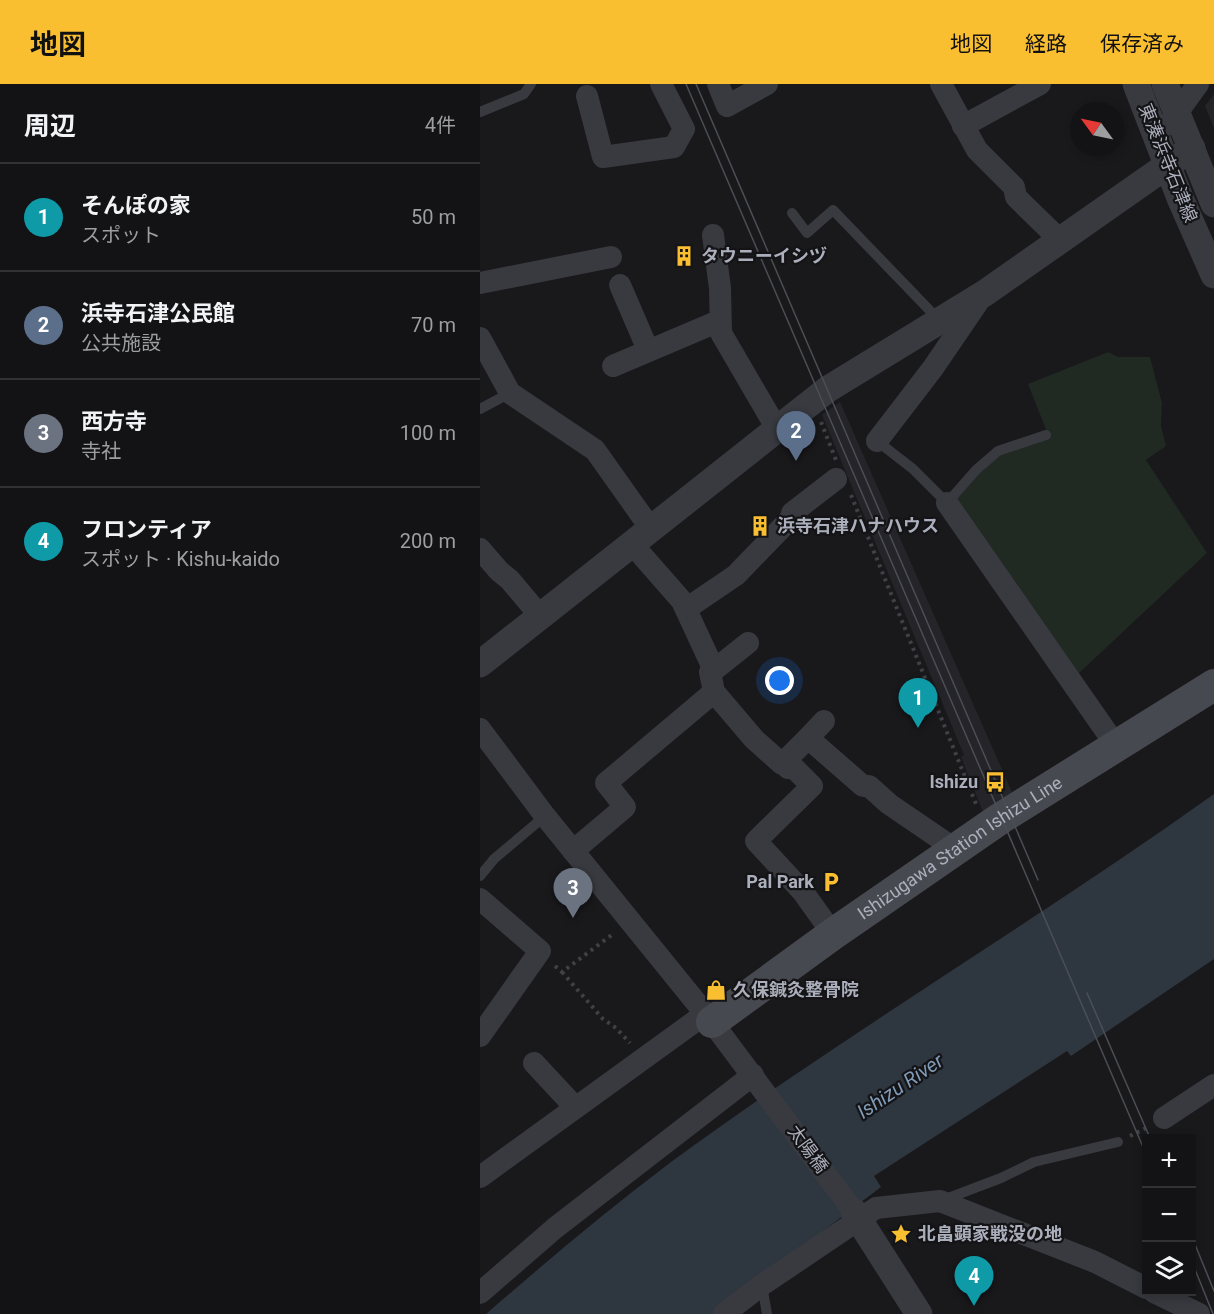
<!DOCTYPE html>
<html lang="ja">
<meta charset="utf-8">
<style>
body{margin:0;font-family:Roboto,"Noto Sans JP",sans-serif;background:#202022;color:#f1f3f6}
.controls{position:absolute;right:18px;bottom:18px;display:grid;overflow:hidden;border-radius:0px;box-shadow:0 3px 9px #0003}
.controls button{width:54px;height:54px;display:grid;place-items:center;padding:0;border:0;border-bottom:2px solid #323234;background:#131214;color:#f1f3f6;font:30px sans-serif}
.compass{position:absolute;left:590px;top:18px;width:54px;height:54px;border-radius:50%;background:#131214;box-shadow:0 3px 9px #0003;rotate:303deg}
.you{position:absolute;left:300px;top:597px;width:21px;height:21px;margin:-15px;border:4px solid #fff;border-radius:50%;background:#1a73e8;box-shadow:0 0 0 9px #1a73e833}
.badge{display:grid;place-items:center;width:39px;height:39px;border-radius:50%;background:#fabf31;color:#fff;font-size:20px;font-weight:700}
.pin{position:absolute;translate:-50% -50px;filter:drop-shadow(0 2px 3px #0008)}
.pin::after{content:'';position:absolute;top:32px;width:21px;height:18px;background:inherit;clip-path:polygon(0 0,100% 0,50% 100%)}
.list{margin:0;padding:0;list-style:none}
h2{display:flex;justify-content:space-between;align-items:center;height:78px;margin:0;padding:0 24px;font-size:26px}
h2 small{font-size:20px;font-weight:400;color:#9d9ea0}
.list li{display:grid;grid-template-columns:39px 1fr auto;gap:18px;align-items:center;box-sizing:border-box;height:108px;padding:0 24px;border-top:2px solid #323234}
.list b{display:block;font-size:22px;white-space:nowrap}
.list p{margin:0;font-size:20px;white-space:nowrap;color:#9d9ea0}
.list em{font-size:20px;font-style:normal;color:#9d9ea0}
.icon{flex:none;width:33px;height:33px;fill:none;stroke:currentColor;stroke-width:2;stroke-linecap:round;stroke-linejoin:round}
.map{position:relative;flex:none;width:734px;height:1230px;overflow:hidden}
header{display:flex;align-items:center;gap:36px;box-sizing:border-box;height:84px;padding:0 30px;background:#fabf31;color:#111}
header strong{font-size:28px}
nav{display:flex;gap:33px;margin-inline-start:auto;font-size:21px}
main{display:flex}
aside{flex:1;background:#131214}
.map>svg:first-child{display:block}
</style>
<header>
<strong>地図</strong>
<nav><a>地図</a><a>経路</a><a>保存済み</a></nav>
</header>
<main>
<aside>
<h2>周辺<small>4件</small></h2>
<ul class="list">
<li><span class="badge" style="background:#0f9aa8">1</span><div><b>そんぽの家</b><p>スポット</p></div><em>50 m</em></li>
<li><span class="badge" style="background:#5c6f8a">2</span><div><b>浜寺石津公民館</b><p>公共施設</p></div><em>70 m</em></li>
<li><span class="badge" style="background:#6b7280">3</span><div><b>西方寺</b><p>寺社</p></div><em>100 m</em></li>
<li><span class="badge" style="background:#0f9aa8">4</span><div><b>フロンティア</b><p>スポット · Kishu-kaido</p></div><em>200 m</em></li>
</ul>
</aside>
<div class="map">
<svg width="734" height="1230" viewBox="0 0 734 1230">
<rect width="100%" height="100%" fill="#19181b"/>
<g fill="#252428">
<path d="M734,10v34l-9,-22z"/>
<path d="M360,318l175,397 -30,18 -24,-60 3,-2 -142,-340z"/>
</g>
<path fill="#202922" d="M628,268l10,5h32l12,46 -1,23 5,20 -20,14 61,93 -131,123 -124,-175 26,-29 23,-18 48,-17 -21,-53z"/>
<path fill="#2e3740" d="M734,710v165l-143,97 -4,-5 -193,125 7,11 -167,127h-228c60,-52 121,-104 185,-152 176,-129 365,-241 543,-368z"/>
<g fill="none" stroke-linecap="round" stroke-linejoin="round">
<g stroke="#3f4147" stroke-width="4" stroke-dasharray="3 4.5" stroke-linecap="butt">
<path d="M341,338l15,38"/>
<path d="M371,411l125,309"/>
<path d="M75,882l7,6 51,-38"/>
<path d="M82,888l41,47 13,9 14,15"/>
<path d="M650,1052l18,-9"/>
</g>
<g stroke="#393a40" stroke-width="10">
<path d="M0,28l44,-18 7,-10"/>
<path d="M312,129l15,20 26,-23 106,110"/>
<path d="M0,325l30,-16"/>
<path d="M397,357l36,28 34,34 29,-33 22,-19 48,-16"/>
<path d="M0,792l14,-17 51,-43"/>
<path d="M463,1116l58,-22 33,-16 84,-20"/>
<path d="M282,1201l5,29"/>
</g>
<g stroke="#393a40" stroke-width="22">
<path d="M238,0l9,22 40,-22"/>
<path d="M461,0l36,66 37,37 2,10 45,44"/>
<path d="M107,12l16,61 71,-10 10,-18 -23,-45"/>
<path d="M689,40l29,-40"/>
<path d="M483,42l77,-42"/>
<path d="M233,151l7,53 1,45 56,96"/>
<path d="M0,199l131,-26"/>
<path d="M140,201l28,65"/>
<path d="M0,254l30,55 85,57 56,79"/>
<path d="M133,282l106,-45"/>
<path d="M397,357l56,-73 49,-72"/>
<path d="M467,419l170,244"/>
<path d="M152,460l50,57 32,69 -4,2 4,20 40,47 28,25 26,-26 55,48h6l20,18 66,45"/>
<path d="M0,465l19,22 11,9 31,37"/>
<path d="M206,525l50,-34 58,-60 -2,-2 44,-34"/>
<path d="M234,586l34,-27"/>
<path d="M0,645l65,87 167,206 142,190"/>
<path d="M328,654l16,-17"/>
<path d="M303,679l5,5 3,-3 21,21 -56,55 47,51 30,42"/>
<path d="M93,767l52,-44 -19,-24 108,-91"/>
<path d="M0,815l60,52 -60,85"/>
<path d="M54,979l40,43"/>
<path d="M684,1034l50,-33"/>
<path d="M0,1093l225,-163"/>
<path d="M674,1208l45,22"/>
<path d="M0,1209l75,-65 198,-153"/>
<path d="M244,1230l38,-29 114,-77 64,-7 155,61 51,26"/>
</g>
<g stroke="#393a40" stroke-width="27">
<path d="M656,0l44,114 34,77"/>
<path d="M685,0l49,120"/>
<path d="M0,580l348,-275 157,-96 207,-145"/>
<path d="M374,1128l65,102"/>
</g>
<path stroke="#474950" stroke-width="32" id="s1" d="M232,938l121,-88 168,-116 213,-133"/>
<g stroke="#4c4e55" stroke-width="1.5">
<path d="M206,0l460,1070"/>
<path d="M216,0l342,796"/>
<path d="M607,909l63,145"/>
<path d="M712,1153l22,54"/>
<path d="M712,1178l21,52"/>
</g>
</g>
<defs>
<g id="building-bare" transform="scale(1.62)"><path d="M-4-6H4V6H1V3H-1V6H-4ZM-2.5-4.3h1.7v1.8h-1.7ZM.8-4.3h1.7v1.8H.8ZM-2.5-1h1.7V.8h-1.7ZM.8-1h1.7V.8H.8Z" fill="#fabf31" stroke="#141316" stroke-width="2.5" paint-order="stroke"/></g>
<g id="bus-bare" transform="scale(1.62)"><path d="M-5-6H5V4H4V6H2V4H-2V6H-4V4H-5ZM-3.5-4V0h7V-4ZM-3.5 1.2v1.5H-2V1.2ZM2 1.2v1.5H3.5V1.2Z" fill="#fabf31" stroke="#141316" stroke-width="2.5" paint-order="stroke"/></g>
<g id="parking-bare" transform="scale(1.62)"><path d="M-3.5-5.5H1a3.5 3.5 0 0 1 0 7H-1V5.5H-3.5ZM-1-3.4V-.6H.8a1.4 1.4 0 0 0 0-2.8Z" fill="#fabf31" stroke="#141316" stroke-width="2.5" paint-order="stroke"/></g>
<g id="shop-bare" transform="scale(1.62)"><path d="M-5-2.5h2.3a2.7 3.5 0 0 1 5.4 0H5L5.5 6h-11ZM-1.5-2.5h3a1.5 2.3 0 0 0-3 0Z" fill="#fabf31" stroke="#141316" stroke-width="2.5" paint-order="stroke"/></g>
<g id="sight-bare" transform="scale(1.62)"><path d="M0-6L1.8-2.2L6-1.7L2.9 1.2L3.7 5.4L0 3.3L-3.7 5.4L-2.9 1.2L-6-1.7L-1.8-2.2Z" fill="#fabf31" stroke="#141316" stroke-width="2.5" paint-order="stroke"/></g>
</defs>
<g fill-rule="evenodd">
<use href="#building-bare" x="204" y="172"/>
<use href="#building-bare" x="280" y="442"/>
<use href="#bus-bare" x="515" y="698"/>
<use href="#parking-bare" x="351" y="798"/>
<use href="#shop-bare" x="236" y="906"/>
<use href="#sight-bare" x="421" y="1150"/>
</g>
<g text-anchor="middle" stroke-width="4.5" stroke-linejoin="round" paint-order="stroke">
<g font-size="18" fill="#aaafbb" stroke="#141316">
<text transform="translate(688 79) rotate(68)" y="6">東湊浜寺石津線</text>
<text dy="6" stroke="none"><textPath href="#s1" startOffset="303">Ishizugawa Station Ishizu Line</textPath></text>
<text transform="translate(328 1065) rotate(54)" y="6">太陽橋</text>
</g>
<g font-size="18" font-weight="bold" fill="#aaafbb" stroke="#141316" text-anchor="start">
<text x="221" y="178">タウニーイシヅ</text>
<text x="297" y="448">浜寺石津ハナハウス</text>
<text x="498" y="704" text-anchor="end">Ishizu</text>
<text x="334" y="804" text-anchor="end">Pal Park</text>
<text x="253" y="912">久保鍼灸整骨院</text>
<text x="438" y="1156">北畠顕家戦没の地</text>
</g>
<g font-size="20" font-style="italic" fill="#809bb7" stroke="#141316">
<text transform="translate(420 1002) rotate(-34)" y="7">Ishizu River</text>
</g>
</g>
</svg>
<div class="controls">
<button>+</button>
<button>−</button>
<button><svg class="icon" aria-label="layers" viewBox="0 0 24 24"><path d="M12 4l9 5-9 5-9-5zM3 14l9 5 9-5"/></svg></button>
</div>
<svg class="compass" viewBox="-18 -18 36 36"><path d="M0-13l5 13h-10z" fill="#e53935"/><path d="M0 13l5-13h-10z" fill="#9d9ea0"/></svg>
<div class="you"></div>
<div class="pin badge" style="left:438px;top:644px;background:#0f9aa8">1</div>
<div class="pin badge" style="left:316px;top:377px;background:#5c6f8a">2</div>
<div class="pin badge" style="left:93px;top:834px;background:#6b7280">3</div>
<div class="pin badge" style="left:494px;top:1222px;background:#0f9aa8">4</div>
</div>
</main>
